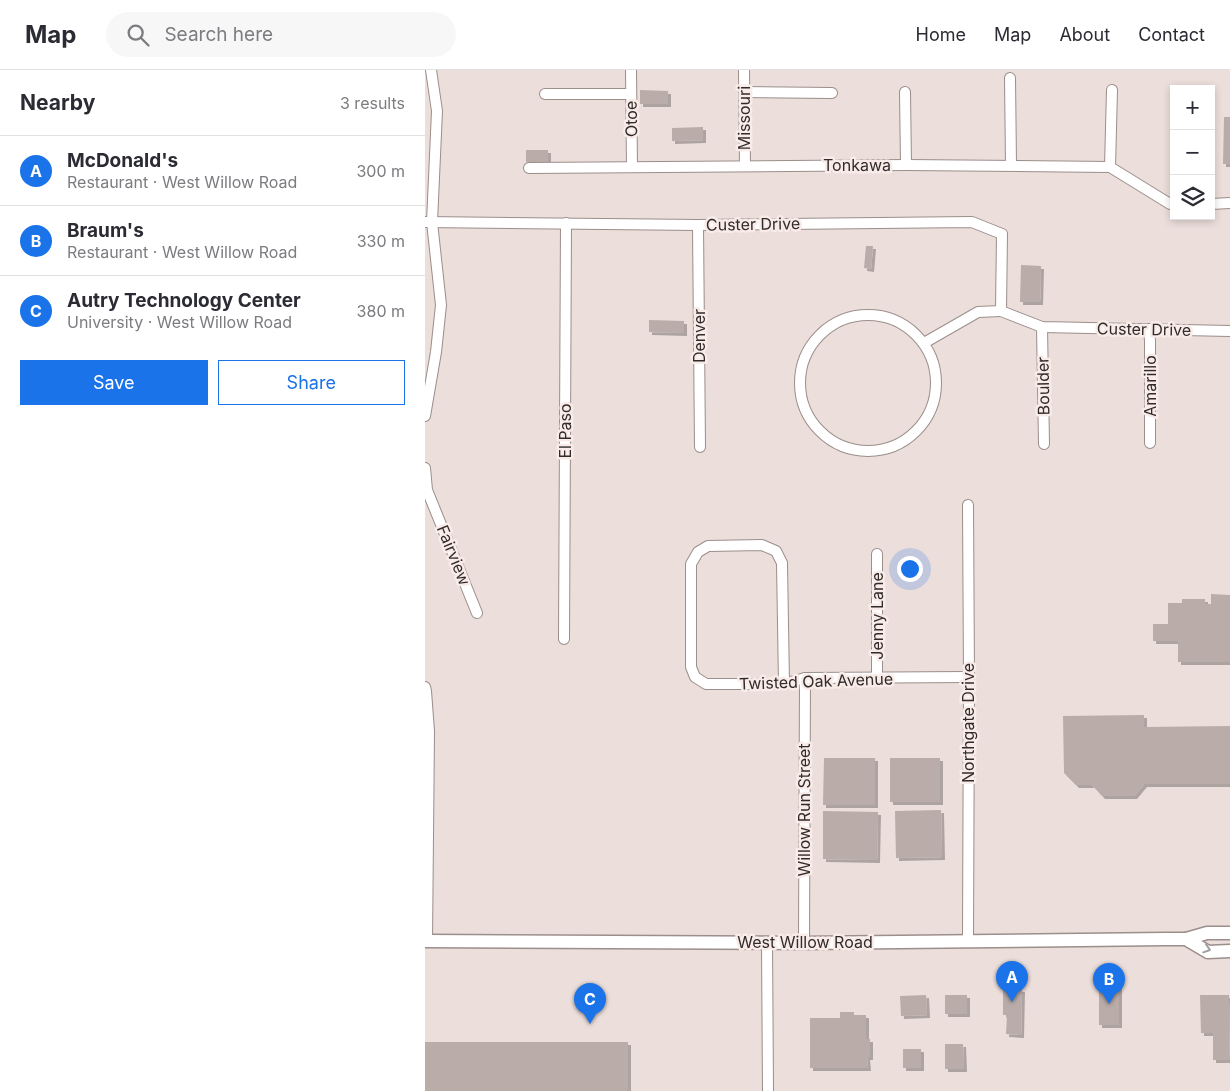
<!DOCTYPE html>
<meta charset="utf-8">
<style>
body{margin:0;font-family:Inter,sans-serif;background:#f7f7f7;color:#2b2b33}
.controls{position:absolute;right:15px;top:15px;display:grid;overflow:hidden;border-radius:0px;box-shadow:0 2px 8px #0003}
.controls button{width:45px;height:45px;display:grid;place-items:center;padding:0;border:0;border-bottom:1px solid #e1e1e2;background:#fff;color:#2b2b33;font:25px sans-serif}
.you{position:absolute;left:484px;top:498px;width:18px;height:18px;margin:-12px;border:4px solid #fff;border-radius:50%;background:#1a73e8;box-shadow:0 0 0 8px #1a73e833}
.badge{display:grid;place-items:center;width:32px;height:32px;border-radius:50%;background:#1a73e8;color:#fff;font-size:16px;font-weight:700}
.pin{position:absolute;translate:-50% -41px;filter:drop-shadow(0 1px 2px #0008)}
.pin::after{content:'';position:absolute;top:26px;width:18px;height:15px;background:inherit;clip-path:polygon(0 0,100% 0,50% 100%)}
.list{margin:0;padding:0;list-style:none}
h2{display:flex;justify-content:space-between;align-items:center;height:65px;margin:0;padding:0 20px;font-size:21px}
h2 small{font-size:16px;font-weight:400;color:#7c7c81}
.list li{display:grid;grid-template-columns:32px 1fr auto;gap:15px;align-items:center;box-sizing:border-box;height:70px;padding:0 20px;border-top:1px solid #e1e1e2}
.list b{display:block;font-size:19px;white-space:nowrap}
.list p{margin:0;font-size:16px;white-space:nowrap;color:#7c7c81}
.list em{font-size:16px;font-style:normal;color:#7c7c81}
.actions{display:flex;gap:10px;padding:15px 20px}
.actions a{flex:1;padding:11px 0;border:1px solid #1a73e8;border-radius:0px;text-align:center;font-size:18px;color:#1a73e8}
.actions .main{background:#1a73e8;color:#fff}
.icon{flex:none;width:28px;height:28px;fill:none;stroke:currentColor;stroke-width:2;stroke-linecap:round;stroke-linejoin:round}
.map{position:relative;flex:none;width:805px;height:1021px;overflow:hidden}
header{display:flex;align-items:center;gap:30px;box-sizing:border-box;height:70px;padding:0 25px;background:#fff;border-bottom:1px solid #e1e1e2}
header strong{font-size:24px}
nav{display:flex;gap:28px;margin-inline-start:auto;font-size:18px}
.search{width:350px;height:45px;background:#f7f7f7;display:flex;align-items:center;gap:12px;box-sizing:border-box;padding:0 18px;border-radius:28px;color:#7c7c81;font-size:19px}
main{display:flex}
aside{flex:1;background:#fff}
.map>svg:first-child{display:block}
</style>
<header>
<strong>Map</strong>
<div class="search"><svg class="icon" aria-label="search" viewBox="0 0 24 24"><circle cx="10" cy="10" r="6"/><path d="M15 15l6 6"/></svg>Search here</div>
<nav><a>Home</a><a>Map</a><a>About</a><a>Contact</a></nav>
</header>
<main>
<aside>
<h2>Nearby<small>3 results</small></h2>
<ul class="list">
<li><span class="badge">A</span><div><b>McDonald's</b><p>Restaurant · West Willow Road</p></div><em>300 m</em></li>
<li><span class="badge">B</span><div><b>Braum's</b><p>Restaurant · West Willow Road</p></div><em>330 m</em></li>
<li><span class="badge">C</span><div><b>Autry Technology Center</b><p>University · West Willow Road</p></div><em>380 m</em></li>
</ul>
<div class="actions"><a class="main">Save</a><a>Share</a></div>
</aside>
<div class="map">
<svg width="805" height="1021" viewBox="0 0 805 1021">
<defs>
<filter id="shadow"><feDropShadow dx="3" dy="3" stdDeviation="0" flood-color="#0004"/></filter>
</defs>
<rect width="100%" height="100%" fill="#ecdedb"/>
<g fill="#baaca9" filter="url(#shadow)">
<path d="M215,20l28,1v13h-28z"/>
<path d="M799,47h6v47h-7z"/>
<path d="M278,57v13l-31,1v-13z"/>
<rect x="101" y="80" width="22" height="12"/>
<path d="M441,176h7l-2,23 -7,-1z"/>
<path d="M596,195l20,1 -1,36h-20z"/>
<path d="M224,250l35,1v12l-35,-1z"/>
<path d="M786,524l19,1v67h-52v-21h-25v-17h15v-21h14v-4h23v5h6z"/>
<path d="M719,645v12l86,-1v58h-86l-10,12h-32l-10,-11h-16l-12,-12 -1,-57z"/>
<path d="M399,688h51v47h-52z"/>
<rect x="465" y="688" width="50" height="44"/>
<path d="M516,740l1,47 -46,1 -1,-47z"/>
<path d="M398,741l55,1 -1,48 -54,-1z"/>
<rect x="674" y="913" width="20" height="42"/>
<path d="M578,919h19l-1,46 -15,-1 1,-19h-4z"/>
<path d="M501,925l1,20 -26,1 -1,-20z"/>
<rect x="520" y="925" width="22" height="19"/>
<path d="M775,925h29v7h1l-1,58h-16v-27h-12z"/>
<path d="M415,942h14v3h12v24h4v18h-3l1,11h-58v-50h30z"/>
<rect x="0" y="972" width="203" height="49"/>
<path d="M520,974h18l1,25h-19z"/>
<rect x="478" y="979" width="18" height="19"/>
</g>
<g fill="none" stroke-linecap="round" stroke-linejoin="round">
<g stroke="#9b8e8b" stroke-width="12">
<g id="minor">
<path d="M206,0l1,97"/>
<path d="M319,0l1,96"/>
<path d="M585,8l1,87"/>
<path d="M319,22l88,1"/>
<path d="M480,22l1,73"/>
<path d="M120,24h86"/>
<path d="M685,97l2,-77"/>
<path d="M104,98l377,-3 204,2 60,37h4"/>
<path d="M786,134l19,-1"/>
<path d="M0,152l273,3 274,-3 30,12 -1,77 -23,1 -54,31"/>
<path d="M273,155l2,222"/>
<path d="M576,241l41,16 188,4"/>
<circle cx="443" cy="313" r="68"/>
<path d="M617,257l2,117"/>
<path d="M724,259l1,12v102"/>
<path d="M0,346l11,-64 5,-47 -9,-83 5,-111 -6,-41"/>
<path d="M0,398l2,22 50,123"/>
<path d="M543,435l1,172 -1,264"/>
<path d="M452,484v124"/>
<path d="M139,569l2,-416"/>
<path d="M359,614l-2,-121 -6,-12 -14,-6 -54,1 -10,6 -7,12v103l4,10 11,7h78l21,-6 164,-1"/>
<path d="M0,617l1,4 3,40 -2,210"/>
<path d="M342,873l1,148"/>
<path d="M379,873l1,-265"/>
</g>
</g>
<g stroke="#9b8e8b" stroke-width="15">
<g id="major">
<path d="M761,869l22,13 22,-1"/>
<path d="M0,871l379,2 362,-4h20l21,-6h23"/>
</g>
</g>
<use href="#minor" stroke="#fff" stroke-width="10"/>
<use href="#major" stroke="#fff" stroke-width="12"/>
</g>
<defs><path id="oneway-chevron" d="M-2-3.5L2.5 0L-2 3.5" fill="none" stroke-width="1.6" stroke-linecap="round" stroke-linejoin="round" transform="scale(1.25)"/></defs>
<use stroke="#a2a0a0" href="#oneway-chevron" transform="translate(782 879) rotate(18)"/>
<g text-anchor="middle" stroke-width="5" stroke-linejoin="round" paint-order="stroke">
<g font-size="16" fill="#312c2b" stroke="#f9ebe8">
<text transform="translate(319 48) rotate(-90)" y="6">Missouri</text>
<text transform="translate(206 49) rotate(-91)" y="6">Otoe</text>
<text x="432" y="101">Tonkawa</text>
<text transform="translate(328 154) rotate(-1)" y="6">Custer Drive</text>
<text transform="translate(719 259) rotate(1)" y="6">Custer Drive</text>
<text transform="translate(274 266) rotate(-90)" y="6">Denver</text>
<text transform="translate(618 316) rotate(-91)" y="6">Boulder</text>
<text transform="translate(725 316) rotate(-90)" y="6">Amarillo</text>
<text transform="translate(140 361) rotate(-90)" y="6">El Paso</text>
<text transform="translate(29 485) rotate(68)" y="6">Fairview</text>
<text transform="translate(452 546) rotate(-90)" y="6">Jenny Lane</text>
<text transform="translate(391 611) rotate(-2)" y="6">Twisted Oak Avenue</text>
<text transform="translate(543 653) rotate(-90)" y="6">Northgate Drive</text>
<text transform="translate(379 740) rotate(-90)" y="6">Willow Run Street</text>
<text x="380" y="878">West Willow Road</text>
</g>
</g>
</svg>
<div class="controls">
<button>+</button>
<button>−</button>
<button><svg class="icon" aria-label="layers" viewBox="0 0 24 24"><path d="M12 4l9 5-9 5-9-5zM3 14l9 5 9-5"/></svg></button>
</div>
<div class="you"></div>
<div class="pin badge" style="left:587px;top:932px">A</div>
<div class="pin badge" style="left:684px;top:934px">B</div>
<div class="pin badge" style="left:165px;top:954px">C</div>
</div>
</main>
